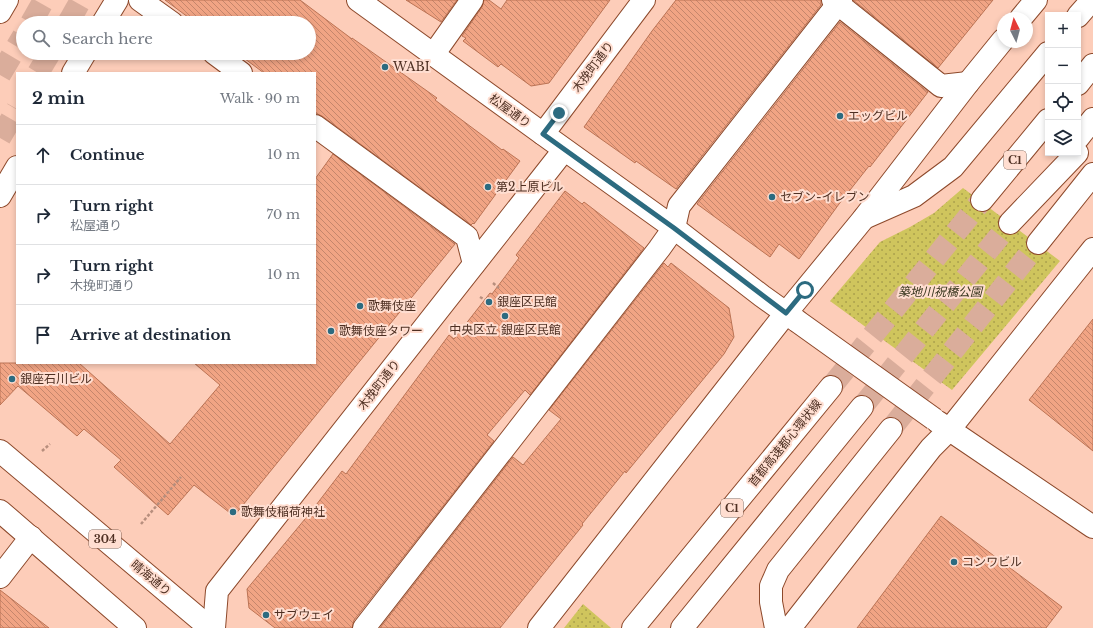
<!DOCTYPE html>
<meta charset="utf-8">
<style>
body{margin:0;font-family:"Libre Baskerville","Noto Sans JP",serif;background:#f6f6f7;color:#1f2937}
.controls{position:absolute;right:12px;top:12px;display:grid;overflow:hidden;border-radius:0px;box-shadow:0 2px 6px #0003}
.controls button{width:36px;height:36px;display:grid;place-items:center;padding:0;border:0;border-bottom:1px solid #e0e1e3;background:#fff;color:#1f2937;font:20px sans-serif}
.compass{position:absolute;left:997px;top:12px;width:36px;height:36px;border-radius:50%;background:#fff;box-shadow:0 2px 6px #0003;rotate:354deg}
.stop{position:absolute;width:12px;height:12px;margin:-9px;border:3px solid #2c6b80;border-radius:50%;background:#fff}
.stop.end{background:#2c6b80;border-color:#fff;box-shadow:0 1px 4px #0008}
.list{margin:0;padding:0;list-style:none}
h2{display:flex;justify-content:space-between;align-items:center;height:52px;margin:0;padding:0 16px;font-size:17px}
h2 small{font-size:13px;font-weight:400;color:#747a83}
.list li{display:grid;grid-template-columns:26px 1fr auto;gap:12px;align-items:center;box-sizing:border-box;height:60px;padding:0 16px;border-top:1px solid #e0e1e3}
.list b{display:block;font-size:15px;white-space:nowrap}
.list p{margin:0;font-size:13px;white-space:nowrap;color:#747a83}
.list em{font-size:13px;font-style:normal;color:#747a83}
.icon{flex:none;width:22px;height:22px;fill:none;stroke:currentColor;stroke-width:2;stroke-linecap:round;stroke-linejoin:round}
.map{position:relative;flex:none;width:1093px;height:628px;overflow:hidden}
.search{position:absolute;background:#fff;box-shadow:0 2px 6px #0003;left:16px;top:16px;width:300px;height:44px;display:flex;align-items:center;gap:10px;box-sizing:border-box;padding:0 14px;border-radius:22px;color:#747a83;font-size:15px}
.panel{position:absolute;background:#fff;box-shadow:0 2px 6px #0003;left:16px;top:72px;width:300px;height:292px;border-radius:0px}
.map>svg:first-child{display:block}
</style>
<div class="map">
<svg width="1093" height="628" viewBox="0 0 1093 628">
<defs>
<pattern id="grass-dots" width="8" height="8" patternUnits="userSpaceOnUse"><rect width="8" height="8" fill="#cfc55d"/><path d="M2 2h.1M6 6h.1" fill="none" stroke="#aaa04c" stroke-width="1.8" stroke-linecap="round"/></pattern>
<pattern id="building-back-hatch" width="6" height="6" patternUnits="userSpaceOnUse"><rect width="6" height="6" fill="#f1a484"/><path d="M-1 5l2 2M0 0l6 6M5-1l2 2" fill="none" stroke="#c5866c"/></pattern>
</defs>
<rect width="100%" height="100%" fill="#fdcdb9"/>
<g fill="url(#grass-dots)">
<path d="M963,188l97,73 -108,129 -122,-89 50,-59 30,-15 24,-14z"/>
<path d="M583,604l28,24h-47z"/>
</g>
<g fill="url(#building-back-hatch)" stroke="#bb7354">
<path d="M165,0h135l52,39v-1l85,60 -2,2 67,50 1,-1 17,12 -46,63 -1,-1 -2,2 -149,-109 -7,-3v-40h-51l-27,-20h72v-30h-113z"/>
<path d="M406,0h51l-16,22z"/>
<path d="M484,0h5l12,9 6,-9h103l-61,83 -18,3 -30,-22 -3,3 -35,-26 3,-3 -4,-2 20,-29z"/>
<path d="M676,0h145v5l-145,184 -40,-28 -1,2 -51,-36 68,-96z"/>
<path d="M853,0h140l-55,68z"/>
<path d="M840,22l88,70 -58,75 -1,-1 -30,38 -40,55 -20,-15 -9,13 -73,-53z"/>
<path d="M333,154l122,90 -221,272 -40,-31 -26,30 -54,-48 7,-7 -37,-31 -7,7 -59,-50 -18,19v-42h79l91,81 50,-59 -26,-22h121v-184z"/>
<path d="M565,191l17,13 2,-2 60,46 -114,147 -5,-5 -38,45 7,6 -140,179 -2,8h-77l-26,-20 -2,-19 63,-76 32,-42 4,3 103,-139 5,4 36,-46 2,1 27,-36 -3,-3z"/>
<path d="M664,263l4,4 3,-4 58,45 5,29 -10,17 -98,119 -1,-2 -43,53 1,1 -83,103h-120l133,-171 10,8 38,-46 -12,-9z"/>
<path d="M1093,319v132l-64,-51z"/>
<path d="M941,516l121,91 -16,21h-189z"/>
<path d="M0,590l49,38h-49z"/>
</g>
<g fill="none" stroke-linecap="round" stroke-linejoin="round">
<g stroke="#daad9b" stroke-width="22" stroke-dasharray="22 11" stroke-linecap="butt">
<path d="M31,23l13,-23"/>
<path d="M68,23l13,-23"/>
<path d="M38,73l12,-20"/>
<path d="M0,75l23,-39"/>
<path d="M0,138l17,-29"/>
</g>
<g stroke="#daad9b" stroke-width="22" stroke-dasharray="22 11" stroke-linecap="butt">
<path d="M831,387l151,-187"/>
<path d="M862,407l148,-184"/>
<path d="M891,429l147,-186"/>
</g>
<g stroke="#8d492b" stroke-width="24">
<g id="minor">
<path d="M140,0l32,23"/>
<path d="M358,0l185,134 131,94 88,68 35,25"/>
<path d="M833,0l108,86 27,-3"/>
<path d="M1021,18l15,-18"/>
<path d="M214,53l27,20"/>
<path d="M433,55l39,-55"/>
<path d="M315,126l152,111 7,27"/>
<path d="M543,134l101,-134"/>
<path d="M938,422l155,105"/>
<path d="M0,577l31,-40"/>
<path d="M214,628l3,-37 347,-441"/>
<path d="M364,628l295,-379 15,-21 5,-22 162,-206"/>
<path d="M539,628l247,-315 78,-95 104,-135 35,-43"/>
<path d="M790,628l141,-180 18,-18 144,-181"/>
</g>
</g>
<g stroke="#8d492b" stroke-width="24">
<g id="major">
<path d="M0,12l7,-12"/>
<path d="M103,23l14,-23"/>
<path d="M73,73l12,-20"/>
<path d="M0,196l17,-29"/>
<path d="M0,451l210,177"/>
<path d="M0,511l135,117"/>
</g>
</g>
<g stroke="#8d492b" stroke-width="24">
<g id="highway">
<path d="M1078,16l14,-16"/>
<path d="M1078,84l15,-19"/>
<path d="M1078,138l15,-19"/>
<path d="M982,200l66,-80"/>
<path d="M864,218l50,-22 39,-29 95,-114"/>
<path d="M1010,223l67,-70"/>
<path d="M1038,243l55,-69"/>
<path d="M633,628l198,-241"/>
<path d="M682,628l180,-221"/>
<path d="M776,628l-5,-26v-16l7,-16 113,-141"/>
</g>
</g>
<g stroke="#b78e7d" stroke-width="2.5" stroke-dasharray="3 2" stroke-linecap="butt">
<path d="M493,283l6,5"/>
<path d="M480,297l5,3"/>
<path d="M42,451l8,-7"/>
<path d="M141,524l40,-47"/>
</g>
<use href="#minor" stroke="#fff" stroke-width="22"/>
<use href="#major" stroke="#fff" stroke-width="22"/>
<use href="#highway" stroke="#fff" stroke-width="22"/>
<g stroke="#8d492b" stroke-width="24" stroke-linecap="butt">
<path id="minor-bridge" d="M797,321l137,98"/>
</g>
<use href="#minor-bridge" stroke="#fff" stroke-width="22"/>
</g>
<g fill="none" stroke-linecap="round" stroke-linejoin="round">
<path stroke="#2c6b80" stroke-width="5" d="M559,113l-16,21 131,94 112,85 19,-23"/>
</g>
<g fill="#2c6b80" stroke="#ffded1" stroke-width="1.5">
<circle cx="385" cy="67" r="4"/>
<circle cx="840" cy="116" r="4"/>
<circle cx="488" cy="187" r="4"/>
<circle cx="772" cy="197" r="4"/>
<circle cx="489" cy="302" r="4"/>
<circle cx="360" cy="306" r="4"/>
<circle cx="505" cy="316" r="4"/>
<circle cx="331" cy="331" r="4"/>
<circle cx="12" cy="379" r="4"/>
<circle cx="233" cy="512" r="4"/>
<circle cx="954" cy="562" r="4"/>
<circle cx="266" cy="615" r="4"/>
</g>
<g text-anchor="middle" stroke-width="4" stroke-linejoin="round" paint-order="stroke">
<g fill="#ffded1" stroke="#836456" stroke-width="1">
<rect x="1004" y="151" width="22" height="18" rx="3"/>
<rect x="721" y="499" width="22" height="18" rx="3"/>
<rect x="89" y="530" width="32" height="18" rx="3"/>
</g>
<g font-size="11" font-weight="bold" fill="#4e2f22">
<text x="1015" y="164">C1</text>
<text x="732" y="512">C1</text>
<text x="105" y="543">304</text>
</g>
<g font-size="12" fill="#4e2f22" stroke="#ffded1" text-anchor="start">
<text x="393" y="71">WABI</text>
<text x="848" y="120">エッグビル</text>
<text x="496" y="191">第2上原ビル</text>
<text x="780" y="201">セブン-イレブン</text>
<text x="497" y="306">銀座区民館</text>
<text x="368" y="310">歌舞伎座</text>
<text x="505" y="334" text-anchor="middle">中央区立 銀座区民館</text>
<text x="339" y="335">歌舞伎座タワー</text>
<text x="20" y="383">銀座石川ビル</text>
<text x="241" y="516">歌舞伎稲荷神社</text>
<text x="962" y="566">コンワビル</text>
<text x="274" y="619">サブウェイ</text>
</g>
<g font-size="12" fill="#4e2f22" stroke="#ffded1">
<text transform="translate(593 67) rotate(-53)" y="4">木挽町通り</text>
<text transform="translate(510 111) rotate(36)" y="4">松屋通り</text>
<text transform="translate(379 385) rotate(-52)" y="4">木挽町通り</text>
<text transform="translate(785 443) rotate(-51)" y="4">首都高速都心環状線</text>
<text transform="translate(151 578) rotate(40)" y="4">晴海通り</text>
</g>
<g font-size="12" font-style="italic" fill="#38361e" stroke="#ffded1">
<text x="940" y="296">築地川祝橋公園</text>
</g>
</g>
</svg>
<div class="controls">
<button>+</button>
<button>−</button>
<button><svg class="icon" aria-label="locate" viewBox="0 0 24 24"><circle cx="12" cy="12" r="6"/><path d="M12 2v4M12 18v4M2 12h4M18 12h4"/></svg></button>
<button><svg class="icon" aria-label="layers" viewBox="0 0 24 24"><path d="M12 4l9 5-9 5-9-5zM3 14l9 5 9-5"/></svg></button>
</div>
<svg class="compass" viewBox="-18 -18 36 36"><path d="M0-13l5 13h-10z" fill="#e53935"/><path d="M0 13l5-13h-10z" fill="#747a83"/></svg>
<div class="stop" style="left:805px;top:290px"></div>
<div class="stop end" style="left:559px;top:113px"></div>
<div class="search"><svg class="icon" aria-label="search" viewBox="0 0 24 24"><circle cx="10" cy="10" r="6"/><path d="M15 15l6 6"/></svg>Search here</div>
<section class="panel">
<h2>2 min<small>Walk · 90 m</small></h2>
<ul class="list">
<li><svg class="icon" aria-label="ahead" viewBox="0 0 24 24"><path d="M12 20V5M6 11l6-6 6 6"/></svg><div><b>Continue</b></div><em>10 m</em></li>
<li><svg class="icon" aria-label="right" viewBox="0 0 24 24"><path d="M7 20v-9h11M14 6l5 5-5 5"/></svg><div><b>Turn right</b><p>松屋通り</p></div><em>70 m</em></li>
<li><svg class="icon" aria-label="right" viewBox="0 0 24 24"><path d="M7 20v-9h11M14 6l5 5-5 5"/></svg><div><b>Turn right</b><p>木挽町通り</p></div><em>10 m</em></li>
<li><svg class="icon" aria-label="arrive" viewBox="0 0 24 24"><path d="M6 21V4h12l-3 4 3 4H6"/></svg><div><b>Arrive at destination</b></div></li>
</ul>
</section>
</div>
